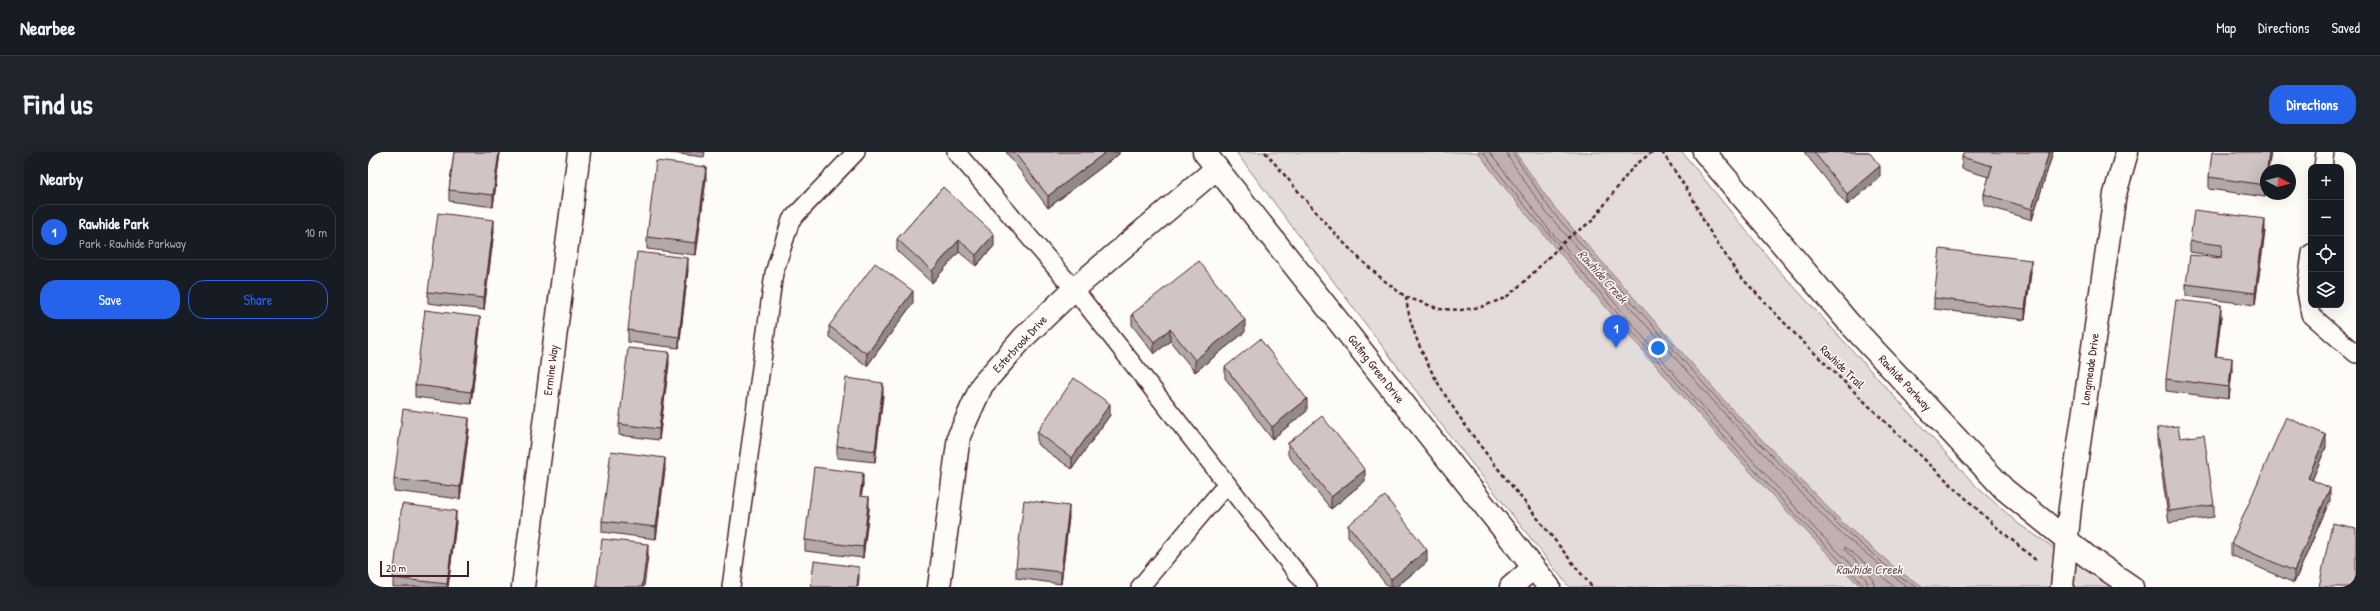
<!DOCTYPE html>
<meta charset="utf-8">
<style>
body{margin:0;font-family:"Patrick Hand",sans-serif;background:#20242c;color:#f1f3f6}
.controls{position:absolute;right:12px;top:12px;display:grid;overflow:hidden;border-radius:8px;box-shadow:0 4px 16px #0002}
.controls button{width:36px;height:36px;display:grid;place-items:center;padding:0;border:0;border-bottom:1px solid #363941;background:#171b24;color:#f1f3f6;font:20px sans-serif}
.compass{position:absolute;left:1892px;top:12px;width:36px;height:36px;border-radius:50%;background:#171b24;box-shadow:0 4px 16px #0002;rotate:97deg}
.scale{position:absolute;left:12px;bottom:10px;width:89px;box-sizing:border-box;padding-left:4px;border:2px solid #4a1f2b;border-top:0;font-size:11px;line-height:14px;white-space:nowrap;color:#4a1f2b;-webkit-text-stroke:3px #fdfcf7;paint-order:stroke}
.you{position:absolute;left:1290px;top:196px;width:14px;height:14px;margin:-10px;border:3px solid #fff;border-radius:50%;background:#1a73e8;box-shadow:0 0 0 6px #1a73e833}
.badge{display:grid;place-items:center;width:26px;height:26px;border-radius:50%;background:#2563eb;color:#fff;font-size:13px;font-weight:700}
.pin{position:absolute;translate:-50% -33px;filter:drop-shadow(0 1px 2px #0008)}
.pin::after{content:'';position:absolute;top:21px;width:14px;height:12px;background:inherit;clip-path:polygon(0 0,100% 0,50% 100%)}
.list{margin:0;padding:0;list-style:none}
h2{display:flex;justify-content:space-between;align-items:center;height:52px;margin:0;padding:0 16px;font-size:17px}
h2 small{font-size:13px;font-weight:400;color:#9ea1a6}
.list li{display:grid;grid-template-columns:26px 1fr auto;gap:12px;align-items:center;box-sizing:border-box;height:56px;margin:0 8px 8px;padding:0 8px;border:1px solid #363941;border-radius:16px}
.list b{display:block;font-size:15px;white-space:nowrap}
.list p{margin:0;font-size:13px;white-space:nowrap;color:#9ea1a6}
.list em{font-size:13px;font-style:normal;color:#9ea1a6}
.actions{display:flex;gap:8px;padding:12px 16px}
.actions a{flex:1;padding:9px 0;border:1px solid #2563eb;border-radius:16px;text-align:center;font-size:14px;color:#2563eb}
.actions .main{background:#2563eb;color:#fff}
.icon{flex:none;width:22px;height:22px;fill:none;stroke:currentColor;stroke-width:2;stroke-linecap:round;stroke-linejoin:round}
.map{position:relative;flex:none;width:1988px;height:435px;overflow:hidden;border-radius:16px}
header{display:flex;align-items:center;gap:24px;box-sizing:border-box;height:56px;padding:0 20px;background:#171b24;border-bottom:1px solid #363941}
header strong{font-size:19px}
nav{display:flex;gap:22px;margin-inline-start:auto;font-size:14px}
.intro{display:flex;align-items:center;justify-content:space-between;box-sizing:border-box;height:96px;padding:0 24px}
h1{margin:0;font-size:28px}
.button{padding:10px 18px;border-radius:16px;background:#2563eb;color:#fff;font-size:14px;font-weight:700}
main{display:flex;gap:24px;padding:0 24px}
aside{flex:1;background:#171b24;border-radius:16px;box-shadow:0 4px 16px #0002}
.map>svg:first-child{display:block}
</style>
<header>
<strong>Nearbee</strong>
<nav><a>Map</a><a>Directions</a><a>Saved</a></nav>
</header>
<div class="intro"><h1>Find us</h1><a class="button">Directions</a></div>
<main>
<aside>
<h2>Nearby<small></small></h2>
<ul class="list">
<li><span class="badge">1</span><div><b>Rawhide Park</b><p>Park · Rawhide Parkway</p></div><em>10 m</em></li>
</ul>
<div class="actions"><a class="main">Save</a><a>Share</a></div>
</aside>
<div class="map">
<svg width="1988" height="435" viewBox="0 0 1988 435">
<rect width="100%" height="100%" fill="#fdfcf7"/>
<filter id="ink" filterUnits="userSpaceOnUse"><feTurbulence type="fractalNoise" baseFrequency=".025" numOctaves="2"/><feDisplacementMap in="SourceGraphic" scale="8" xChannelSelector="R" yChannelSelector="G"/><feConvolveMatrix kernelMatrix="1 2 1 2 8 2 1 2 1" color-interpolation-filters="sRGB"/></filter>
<g filter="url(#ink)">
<path fill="#e3dcda" stroke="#967e82" d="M868,0h446l94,115 201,220 43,38 93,62h-544l-125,-159z"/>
<path fill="#c0b1b1" stroke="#91777b" d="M1110,0h37l38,54 177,201 113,116 58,50 23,14h-63c-92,-91 -178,-189 -262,-288 -41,-49 -84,-95 -121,-147z"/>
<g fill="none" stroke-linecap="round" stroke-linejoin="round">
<g stroke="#795961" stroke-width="1">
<path d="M1115,0c36,50 78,95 118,142 83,99 169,197 261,289l1,4"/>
<path d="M1121,0l62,80 42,45 87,104 138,151 48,47 2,8"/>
<path d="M1139,0l2,6 37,54 178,201 113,117 70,57"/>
<path d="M1144,0l38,57 177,201 113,116 58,50 18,11"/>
<path d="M1507,435l-4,-11 -26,-26v-3l50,40"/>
</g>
<g stroke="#4a1f2b" stroke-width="20">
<g id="service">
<path d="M588,0l118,137 234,298"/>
<path d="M1955,15l2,-15"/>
<path d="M1943,101l-5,38 4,23 46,40"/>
<path d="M363,435l43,-314 17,-53 65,-68"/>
<path d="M772,435l87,-103"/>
</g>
</g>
<g stroke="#4a1f2b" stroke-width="25">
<g id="minor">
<path d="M836,0l345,435"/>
<path d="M1336,0l145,171 155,166 84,68 44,30"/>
<path d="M155,435l56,-435"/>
<path d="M571,435l20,-151 23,-51 42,-48 50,-48 143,-121"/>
<path d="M1143,435l22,-19"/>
<path d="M1694,435l8,-80 45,-313 12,-42"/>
</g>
</g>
<g stroke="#4a1f2b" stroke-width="2.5" stroke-dasharray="4 3" stroke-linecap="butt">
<path d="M897,0c45,52 84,105 141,145 8,68 67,140 109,193 26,32 51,65 77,97"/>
<path d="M1294,0l30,45 13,27 33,50 59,62 110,107 86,81 45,38"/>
<path d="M1038,145l34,12 21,1 20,-3 24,-9 19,-16 45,-45 23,-16 41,-54 19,-15"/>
</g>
<use href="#service" stroke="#fdfcf7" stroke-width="17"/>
<use href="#minor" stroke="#fdfcf7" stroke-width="22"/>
</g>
<g fill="#b3a9a9" stroke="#4a1f2b">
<path d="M86,0h46l-7,55 -44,-6v-11z"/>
<path d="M295,0h42l-1,5z"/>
<path d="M638,0h113v2l-71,54z"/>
<path d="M1436,0h65l11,26 -33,27z"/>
<path d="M1596,0h89l-21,68 -48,-15v-11l5,-17 -27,-8v-12z"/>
<path d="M1903,0l-3,18h-2l-1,27 -56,-8v-12z"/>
<path d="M338,27l-10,76 -49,-6v-12z"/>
<path d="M575,35l51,59 -18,20 -17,-14 -27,31 -35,-32v-12z"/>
<path d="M126,79l-10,79 -56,-7v-11z"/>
<path d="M1897,79l-10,74 -69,-9v-12l35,-26v-1l-31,-5v-11z"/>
<path d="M320,118l-9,78 -51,-6v-12z"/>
<path d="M1663,120l-6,48 -91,-11v-11z"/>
<path d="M545,151l-46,63 -38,-29v-11z"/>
<path d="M764,162l113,18 -50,40 -25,-31 -16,13 -22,-29z"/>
<path d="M1853,165l-5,39 16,14 -3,29 -63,-8v-12z"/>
<path d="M112,176l-9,76 -56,-7v-12z"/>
<path d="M301,212l-10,76 -40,-5v-11z"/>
<path d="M857,215l82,44 -35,28 -47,-61z"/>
<path d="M515,243l-8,67 -38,-4v-12z"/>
<path d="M742,263l-38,54 -35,-25v-12z"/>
<path d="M1789,276l23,10 34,67v12l-45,6 -12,-83z"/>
<path d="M101,277l-9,70 -66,-8v-12z"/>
<path d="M920,291l77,38 -34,28 -43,-54z"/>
<path d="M1958,295l-14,33 18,20 -36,83 -63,-28v-11z"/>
<path d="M297,317l-9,70 -54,-7v-11z"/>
<path d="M495,332l-2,12 8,13 -6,49 -58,-7v-11z"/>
<path d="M701,365l-8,67 -45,-6v-11z"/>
<path d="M88,370l-8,65h-55v-9z"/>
<path d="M980,373l79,37 -31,25h-8l-40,-51z"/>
</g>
<g fill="#928a89" stroke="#4a1f2b">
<path d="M131,0h1l-7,55v-12z"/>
<path d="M738,0h13v2l-71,54v-12z"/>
<path d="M1681,0h4l-21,68v-11z"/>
<path d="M1901,0h2l-3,18h-1z"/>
<path d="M1512,14v12l-33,27v-11z"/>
<path d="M338,15v12l-10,76v-12z"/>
<path d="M1898,24v12l-1,9v-12z"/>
<path d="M1897,67v12l-10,74v-12z"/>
<path d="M126,68v11l-10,79v-12z"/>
<path d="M626,82v12l-18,20v-11z"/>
<path d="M591,88v12l-27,31v-12z"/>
<path d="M320,106v12l-9,78v-11z"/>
<path d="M1663,108v12l-6,48v-11z"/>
<path d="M545,139v12l-46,63v-12z"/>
<path d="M1853,153v12l-6,51v-12z"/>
<path d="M112,165v11l-9,76v-12z"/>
<path d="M877,168v12l-50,40v-12z"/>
<path d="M802,177v12l-16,13v-12z"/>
<path d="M301,200v12l-10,76v-11z"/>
<path d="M1864,206v12l-3,29v-12z"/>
<path d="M515,231v12l-8,67v-11z"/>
<path d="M939,247v12l-35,28v-12z"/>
<path d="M742,252v11l-38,54v-11z"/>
<path d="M101,266v11l-9,70v-12z"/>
<path d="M1958,283v12l-18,43v-12z"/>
<path d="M297,306v11l-9,70v-12z"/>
<path d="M997,318v11l-34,28v-12z"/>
<path d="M495,321v11l-3,24v-12z"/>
<path d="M1962,336v12l-36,83v-12z"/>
<path d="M501,345v12l-6,49v-11z"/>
<path d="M701,354v11l-8,67v-12z"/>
<path d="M88,359v11l-8,65h-1z"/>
<path d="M280,392v12l-4,31h-2z"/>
<path d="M1059,398v12l-31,25h-5v-8z"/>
<path d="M491,415v11l-1,9h-1z"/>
</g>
<g fill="#d0c5c4" stroke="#4a1f2b">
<path d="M86,0h45l-6,43 -44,-5z"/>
<path d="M646,0h92l-58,44z"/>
<path d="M1446,0h55l11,14 -33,28z"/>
<path d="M1596,0h85l-17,57 -48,-15 8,-28 -30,-9z"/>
<path d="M1844,0h57l-2,18h-1v6l-1,9 -56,-8z"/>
<path d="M288,9l50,6 -10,76 -49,-6z"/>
<path d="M575,35l51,47 -18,21 -17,-15 -27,31 -35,-32z"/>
<path d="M1826,58l71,9 -10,74 -69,-9 4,-29 31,3 1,-13 -32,-4z"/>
<path d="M70,61l56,7 -10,78 -56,-6z"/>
<path d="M1572,97l91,11 -6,49 -91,-11z"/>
<path d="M269,100l51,6 -9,79 -51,-7z"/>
<path d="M831,109l46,59 -50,40 -25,-31 -16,13 -22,-28z"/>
<path d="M507,111l38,28 -46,63 -38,-28z"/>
<path d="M1808,148l45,5 -6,51 17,2 -3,29 -63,-8z"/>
<path d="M57,158l55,7 -9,75 -56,-7z"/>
<path d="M892,187l47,60 -35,28 -47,-60z"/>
<path d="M260,196l41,4 -10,77 -40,-5z"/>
<path d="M478,226l37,5 -8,68 -38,-5z"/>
<path d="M706,226l36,26 -38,54 -35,-26z"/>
<path d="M35,257l66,9 -9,69 -66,-8z"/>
<path d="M954,264l43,54 -34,27 -43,-54z"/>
<path d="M1918,265l40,18 -18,43 22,10 -36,83 -63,-27z"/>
<path d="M1810,274l2,12 24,-3 10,70 -45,6 -12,-83z"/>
<path d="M243,299l54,7 -9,69 -54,-6z"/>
<path d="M446,315l49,6 -3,23 9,1 -6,50 -58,-7z"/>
<path d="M1017,344l42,54 -36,29 -43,-54z"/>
<path d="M656,348l45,6 -8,66 -45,-5z"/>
<path d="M34,352l54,7 -9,73 -54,-6z"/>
<path d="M1964,371l24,5v59h-37z"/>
<path d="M234,387l46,5 -6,43h-46z"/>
<path d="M446,409l45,6 -2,20h-46z"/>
</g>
</g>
<g text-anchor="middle" stroke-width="3" stroke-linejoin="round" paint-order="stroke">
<g font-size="12" fill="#4a1f2b" stroke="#fdfcf7">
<text transform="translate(652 192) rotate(-47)" y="4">Esterbrook Drive</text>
<text transform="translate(1474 215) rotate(44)" y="4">Rawhide Trail</text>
<text transform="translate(1008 217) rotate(52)" y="4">Golfing Green Drive</text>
<text transform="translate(1722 217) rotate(-82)" y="4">Longmeade Drive</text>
<text transform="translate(183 218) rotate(-83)" y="4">Ermine Way</text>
<text transform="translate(1537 231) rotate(47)" y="4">Rawhide Parkway</text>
</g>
<g font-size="13" font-style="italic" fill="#73525a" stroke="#fdfcf7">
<text transform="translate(1235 124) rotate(48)" y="5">Rawhide Creek</text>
<text x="1501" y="422">Rawhide Creek</text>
</g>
</g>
</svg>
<div class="controls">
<button>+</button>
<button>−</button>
<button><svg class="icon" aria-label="locate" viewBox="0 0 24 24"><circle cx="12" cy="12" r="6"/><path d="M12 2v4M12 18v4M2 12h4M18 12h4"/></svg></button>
<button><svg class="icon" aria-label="layers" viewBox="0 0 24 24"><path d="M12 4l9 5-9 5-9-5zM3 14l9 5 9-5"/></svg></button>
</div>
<svg class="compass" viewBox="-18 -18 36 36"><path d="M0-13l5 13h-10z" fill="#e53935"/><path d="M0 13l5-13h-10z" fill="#9ea1a6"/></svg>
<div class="scale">20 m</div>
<div class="you"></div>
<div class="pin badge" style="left:1248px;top:196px">1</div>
</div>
</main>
